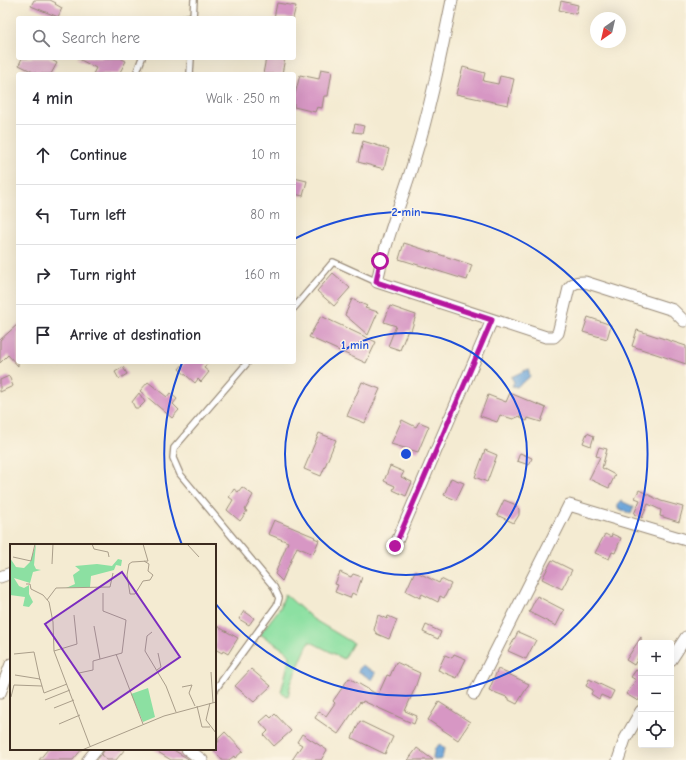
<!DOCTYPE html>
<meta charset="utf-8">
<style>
body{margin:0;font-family:"Comic Neue",sans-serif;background:#f2f2f3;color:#2b2b33}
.controls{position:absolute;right:12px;bottom:12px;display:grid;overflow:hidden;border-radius:4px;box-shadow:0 4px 16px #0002}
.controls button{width:36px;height:36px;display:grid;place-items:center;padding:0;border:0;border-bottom:1px solid #e1e1e2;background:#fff;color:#2b2b33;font:20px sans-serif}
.compass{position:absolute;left:590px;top:12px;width:36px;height:36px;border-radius:50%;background:#fff;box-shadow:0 4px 16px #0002;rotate:214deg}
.stop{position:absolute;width:12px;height:12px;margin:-9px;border:3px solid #b5179e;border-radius:50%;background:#fff}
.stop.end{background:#b5179e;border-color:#fff;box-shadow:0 1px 4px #0008}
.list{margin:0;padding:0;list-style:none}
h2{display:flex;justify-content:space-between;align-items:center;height:52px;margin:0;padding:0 16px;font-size:17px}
h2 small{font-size:13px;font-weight:400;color:#7c7c81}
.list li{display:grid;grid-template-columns:26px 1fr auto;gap:12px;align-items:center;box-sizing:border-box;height:60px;padding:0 16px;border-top:1px solid #e1e1e2}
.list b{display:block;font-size:15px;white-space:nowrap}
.list em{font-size:13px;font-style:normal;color:#7c7c81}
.icon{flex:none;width:22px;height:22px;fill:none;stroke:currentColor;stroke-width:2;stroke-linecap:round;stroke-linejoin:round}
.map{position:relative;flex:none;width:686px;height:760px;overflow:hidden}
.search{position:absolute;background:#fff;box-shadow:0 4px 16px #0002;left:16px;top:16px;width:280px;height:44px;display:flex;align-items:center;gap:10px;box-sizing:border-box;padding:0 14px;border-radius:4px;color:#7c7c81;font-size:15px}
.panel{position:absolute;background:#fff;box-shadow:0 4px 16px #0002;left:16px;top:72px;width:280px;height:292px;border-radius:4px}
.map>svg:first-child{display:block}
</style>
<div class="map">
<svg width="686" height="760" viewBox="0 0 686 760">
<rect width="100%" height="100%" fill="#fcf5e5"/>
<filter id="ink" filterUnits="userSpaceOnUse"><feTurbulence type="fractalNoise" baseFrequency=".025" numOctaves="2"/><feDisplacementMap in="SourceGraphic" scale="8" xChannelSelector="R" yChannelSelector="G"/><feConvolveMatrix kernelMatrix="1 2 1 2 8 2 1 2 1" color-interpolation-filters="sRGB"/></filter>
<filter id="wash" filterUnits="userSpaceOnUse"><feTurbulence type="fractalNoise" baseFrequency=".012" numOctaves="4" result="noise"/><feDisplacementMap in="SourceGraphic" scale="16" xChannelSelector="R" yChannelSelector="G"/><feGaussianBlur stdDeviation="0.9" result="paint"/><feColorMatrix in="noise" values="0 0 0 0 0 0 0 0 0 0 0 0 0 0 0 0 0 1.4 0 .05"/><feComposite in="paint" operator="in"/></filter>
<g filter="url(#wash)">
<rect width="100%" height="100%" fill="#f4ebd2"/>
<path fill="#8ce0a2" stroke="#648560" d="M285,594l28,25 40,24 -9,16 -33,-17h-2l-18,41 -3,14 -7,-5 9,-36 -4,-5 -26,-17 20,-26z"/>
<g fill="#6aa4d9" stroke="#52677c">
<path d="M528,369l2,7c-3,5 -9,6 -13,11l-5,-1 2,-4 -3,-5z"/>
<path d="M621,501l13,6 -3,7 -13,-6v-4z"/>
<path d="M362,665l14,8 -4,7 -14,-9z"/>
<path d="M440,744l4,4 -2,11 -8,1 -1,-3 2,-9z"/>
</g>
<g id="blocks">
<g fill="#d797c4">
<path d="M34,0h16l6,3 -1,1 7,4 -4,9 -27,-11z"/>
<path d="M561,1l17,4 -2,9 -17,-4z"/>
<path d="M277,3l19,3 -3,12h-19z"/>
<path d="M22,58h26l9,5 -6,11h-14l-18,-9z"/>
<path d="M77,58h43l6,3 -7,13h-26l3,-6z"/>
<path d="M266,58h19l-3,16h-19z"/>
<path d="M463,67l22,6 -2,8 15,3 2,-8 14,3 -6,26 -52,-11z"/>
<path d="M321,69l11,2 -4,25h-4l-2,12 -5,-1 -2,5 -21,-5v-9l6,-23 19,4z"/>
<path d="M355,124l9,2 -2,7 -9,-1z"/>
<path d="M363,141l26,8 -5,20 -26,-7z"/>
<path d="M294,178l13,3 -4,15 -9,-2z"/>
<path d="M404,243l68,22 -5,15 -68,-21z"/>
<path d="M333,273l17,15 -16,18 -17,-15z"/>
<path d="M352,299l15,7 -2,2 13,4 -10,23 -23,-20z"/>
<path d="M390,306l26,9 -5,16 -3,-1 -8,20 -12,-4 8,-20 -12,-4z"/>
<path d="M321,316l55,26 -10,21 -57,-26z"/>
<path d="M588,317l23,8 -4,14 -24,-7z"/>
<path d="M18,324v42l-10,-11 -8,8v-23z"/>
<path d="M637,330l49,16v18l-54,-18z"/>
<path d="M185,362h23l-4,6 5,4 -8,10 -3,-3 -3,4 -16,-14z"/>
<path d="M123,367l4,7 -8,5 -4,-7z"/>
<path d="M9,376l4,10 -13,6v-12z"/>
<path d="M148,382l19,15 3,-4 7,6 -4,5 6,6 -7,8 -32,-27z"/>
<path d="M362,382l18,7 -15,34 -18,-7z"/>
<path d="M139,393l6,9 -6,6h-4l-3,-6z"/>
<path d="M510,393l36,15 -5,14 -13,-4 -1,3 -5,-2 -2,-3 -7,3 -13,-4 -3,7 -17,-6 8,-21 18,7z"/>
<path d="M402,420l14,7 3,-5 10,4 -11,26 -27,-8z"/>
<path d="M319,433l17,7 -15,36 -17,-7z"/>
<path d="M587,433l7,3 -3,10 -8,-3z"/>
<path d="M599,447l8,2 -5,19 13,7 -6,13 -20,-9 11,-22 -4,-1z"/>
<path d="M485,450l12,5 -10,27 -12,-5z"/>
<path d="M520,453l12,5 -3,7 -12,-4z"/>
<path d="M390,466l14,6 -3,5 11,5 -6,14 -13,-6 2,-4 -11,-5z"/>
<path d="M451,478l13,5 -8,17 -12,-5z"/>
<path d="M242,487l11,8 -8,15 2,1 -7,10 -13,-11 6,-10 -4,-3 5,-8 4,3z"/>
<path d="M639,490l22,11 22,6 -4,15 -19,-6 1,-6 -13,-6 -6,14 -8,-4 6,-14 -5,-2z"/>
<path d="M504,500l10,4 5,5v6l-5,8 -17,-8z"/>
<path d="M274,520l41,17 -1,1 5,2 -6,14 -16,-7 -15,34 -7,-7 13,-32 -20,-8z"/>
<path d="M605,534l6,3 1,-3 9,4 -6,15 -3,-1 -3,7 -14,-6z"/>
<path d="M552,560l20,10 -10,19 -20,-10z"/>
<path d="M415,571l24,12 2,-4 10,5 -7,14 -4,-2 -2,6 -16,-8 -2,4 -14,-7z"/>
<path d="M340,572l11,5 2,-3 9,3 -6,18 -4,-2 -2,5 -15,-6 3,-7 -3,-1z"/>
<path d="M537,596l27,14 -8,16 -27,-14z"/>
<path d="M244,611l10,7 -5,7 -10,-6z"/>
<path d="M378,615l9,4 1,-3 9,4 -8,19 -12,-5 -3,-4z"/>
<path d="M215,625l23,13 -10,16 -5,-3 -1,2 -7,-4z"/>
<path d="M426,625l15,7 -3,7 -15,-7z"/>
<path d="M518,632l18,8 -10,19 -18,-8z"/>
<path d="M641,637v16l-7,12 -8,-5z"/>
<path d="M454,654l12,5 -9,19 -19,-8 7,-15 7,3z"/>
<path d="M396,662l24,11 -5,15 -10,23 12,5 -3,8 -51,-23 -1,2 -2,-1 -22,32 -23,-16 4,-7 7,5 9,-13 -2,-2 16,-23 29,17 9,-20 3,1z"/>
<path d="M251,669l20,17 -17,16 -19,-16z"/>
<path d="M498,669l31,15 -12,20 -8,-4v-2l-20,-8z"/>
<path d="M636,670l5,2v24l-3,5 -12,-7 10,-14 -5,-3z"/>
<path d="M589,679l25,12 -4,8 -9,-4 -2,4 -8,-5 2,-4 -7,-4z"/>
<path d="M439,702l31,20 -12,18 -30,-20z"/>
<path d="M275,714l16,17 -17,15 -10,-11 4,-4 -8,-9 8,-7 3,3z"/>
<path d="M360,721l33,16 -8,17 -33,-16z"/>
<path d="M225,732l18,19 -8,7 -1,-2 -5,4h-7l-9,-11 6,-8 -1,-2z"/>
<path d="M302,734l25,16 -6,10h-29l10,-15 -5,-3z"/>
<path d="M417,748l16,12h-25z"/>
<path d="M48,749h34l-9,11h-34z"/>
<path d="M105,749h20l-9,11h-9l-6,-5z"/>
<path d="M153,749h19l18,11h-19z"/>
</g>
</g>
</g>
<g filter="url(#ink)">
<use href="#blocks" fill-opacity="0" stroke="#988a78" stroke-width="1"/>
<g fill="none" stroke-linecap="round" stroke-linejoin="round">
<g stroke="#988a78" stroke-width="8">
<g id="service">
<path d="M185,18l8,-2"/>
<path d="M193,18l1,-18"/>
<path d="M136,74l6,-16"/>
<path d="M190,74l1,-16"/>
<path d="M294,308l39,-46 44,20"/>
<path d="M215,690l62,-85 2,-7 -5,-11 -94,-113 -7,-16 1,-10 74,-86"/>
</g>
</g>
<g stroke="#988a78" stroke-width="13">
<g id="minor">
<path d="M452,0c-11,53 -21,106 -37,157 -12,42 -30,82 -38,125l169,55h8l4,-4 11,-45c5,-6 9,-6 16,-6l88,28 11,11"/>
<path d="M395,546l97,-226"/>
<path d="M0,577l11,-4"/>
<path d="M671,660l15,-23"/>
<path d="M0,693l11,-29"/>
<path d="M474,694l95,-189 117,35"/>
<path d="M187,749l15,11"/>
<path d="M88,760l9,-11"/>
<path d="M618,760l7,-21 16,-28"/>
</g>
</g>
<use href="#service" stroke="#fff" stroke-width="5.5"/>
<use href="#minor" stroke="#fff" stroke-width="11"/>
</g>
</g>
<g fill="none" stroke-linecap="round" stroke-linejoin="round" filter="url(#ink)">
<path stroke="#b5179e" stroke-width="5" d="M380,261l-4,21 116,38 -97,226"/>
</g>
<g fill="none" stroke="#1d4ed8" stroke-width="2">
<circle cx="406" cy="454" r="121"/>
<path d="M182 545A242 242 0 0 1 182 363M294 239A242 242 0 1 1 215 603"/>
</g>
<g transform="translate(10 544)">
<rect width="206" height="206" fill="#f4ebd2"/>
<path d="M26,0l-2,21 2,4 5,1 -8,2 -3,11 -16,-5 5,8 5,2 5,-3v9l4,8 -4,5 -6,-1 2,-9 -15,-2v-37l6,9 8,1 6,-6zM108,15l4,1 -1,6 -5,-1 -2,5 -23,6 -1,11 -24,1 9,-4 -2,-9 7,-5 -5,-4 22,-2 15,2zM138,144l7,29 -12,5 -12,-28z" fill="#8ce0a2"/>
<path fill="none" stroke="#aa9e8a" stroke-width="1" d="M82,0l2,5 14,3 1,5M133,0l5,17 -16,1 -3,2 -2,11 3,19h5l8,-13 7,-1 3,-5 -5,-4 1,-7 -5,-3M177,0l12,13M3,13l18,4 4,-17M42,20l1,-20M16,40h4l1,5 12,6 6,7 4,20 1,29 36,95M37,56l9,-12 54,-1 3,-14M84,82l6,33M142,88l-5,4 -2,15 21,35 10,26M44,107l23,-7 -3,-29M4,110l20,-2 6,28M106,110l27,70M147,126l4,-3 -3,-14M201,128l2,31M69,129l14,-3v-9l29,-8 4,-33 -23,-9v-18M5,131l25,4 4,14 23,-9M172,143l10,-2 -3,8 6,13M1,153l3,-12 28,1M35,156l25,-10M200,159l-4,17 10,13M187,162l5,21h8M44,164l20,-8M49,180l21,-9M72,206l82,-34 52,-14"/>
<path fill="#7b2cbf" fill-opacity="0.15" stroke="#7b2cbf" stroke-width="2" d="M112,28l58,85 -77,52 -58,-85z"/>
<rect width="206" height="206" fill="none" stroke="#3b2a1e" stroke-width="2"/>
</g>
<circle cx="406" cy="454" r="6" fill="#1d4ed8" stroke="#fcf5e5" stroke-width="2"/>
<g font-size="12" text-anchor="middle" font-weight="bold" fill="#1d4ed8" stroke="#fcf5e5" stroke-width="3" stroke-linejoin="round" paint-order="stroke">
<text x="406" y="216">2 min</text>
<text x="355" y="349">1 min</text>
</g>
</svg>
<div class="controls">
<button>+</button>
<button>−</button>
<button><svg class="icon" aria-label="locate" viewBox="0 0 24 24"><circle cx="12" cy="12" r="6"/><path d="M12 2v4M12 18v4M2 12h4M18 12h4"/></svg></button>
</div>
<svg class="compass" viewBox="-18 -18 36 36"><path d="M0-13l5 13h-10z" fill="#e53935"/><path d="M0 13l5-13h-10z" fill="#7c7c81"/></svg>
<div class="stop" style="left:380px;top:261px"></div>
<div class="stop end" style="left:395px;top:546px"></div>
<div class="search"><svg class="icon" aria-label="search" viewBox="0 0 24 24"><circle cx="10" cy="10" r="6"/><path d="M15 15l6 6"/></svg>Search here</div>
<section class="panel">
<h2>4 min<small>Walk · 250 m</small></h2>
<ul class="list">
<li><svg class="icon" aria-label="ahead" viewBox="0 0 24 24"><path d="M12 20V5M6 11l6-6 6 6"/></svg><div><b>Continue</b></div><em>10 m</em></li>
<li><svg class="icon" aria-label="left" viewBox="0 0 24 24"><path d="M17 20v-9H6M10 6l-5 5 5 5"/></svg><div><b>Turn left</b></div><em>80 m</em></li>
<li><svg class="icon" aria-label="right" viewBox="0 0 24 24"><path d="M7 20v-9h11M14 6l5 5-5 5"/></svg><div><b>Turn right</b></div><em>160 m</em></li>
<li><svg class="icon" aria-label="arrive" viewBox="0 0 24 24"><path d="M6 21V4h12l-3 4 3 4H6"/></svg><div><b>Arrive at destination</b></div></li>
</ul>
</section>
</div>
